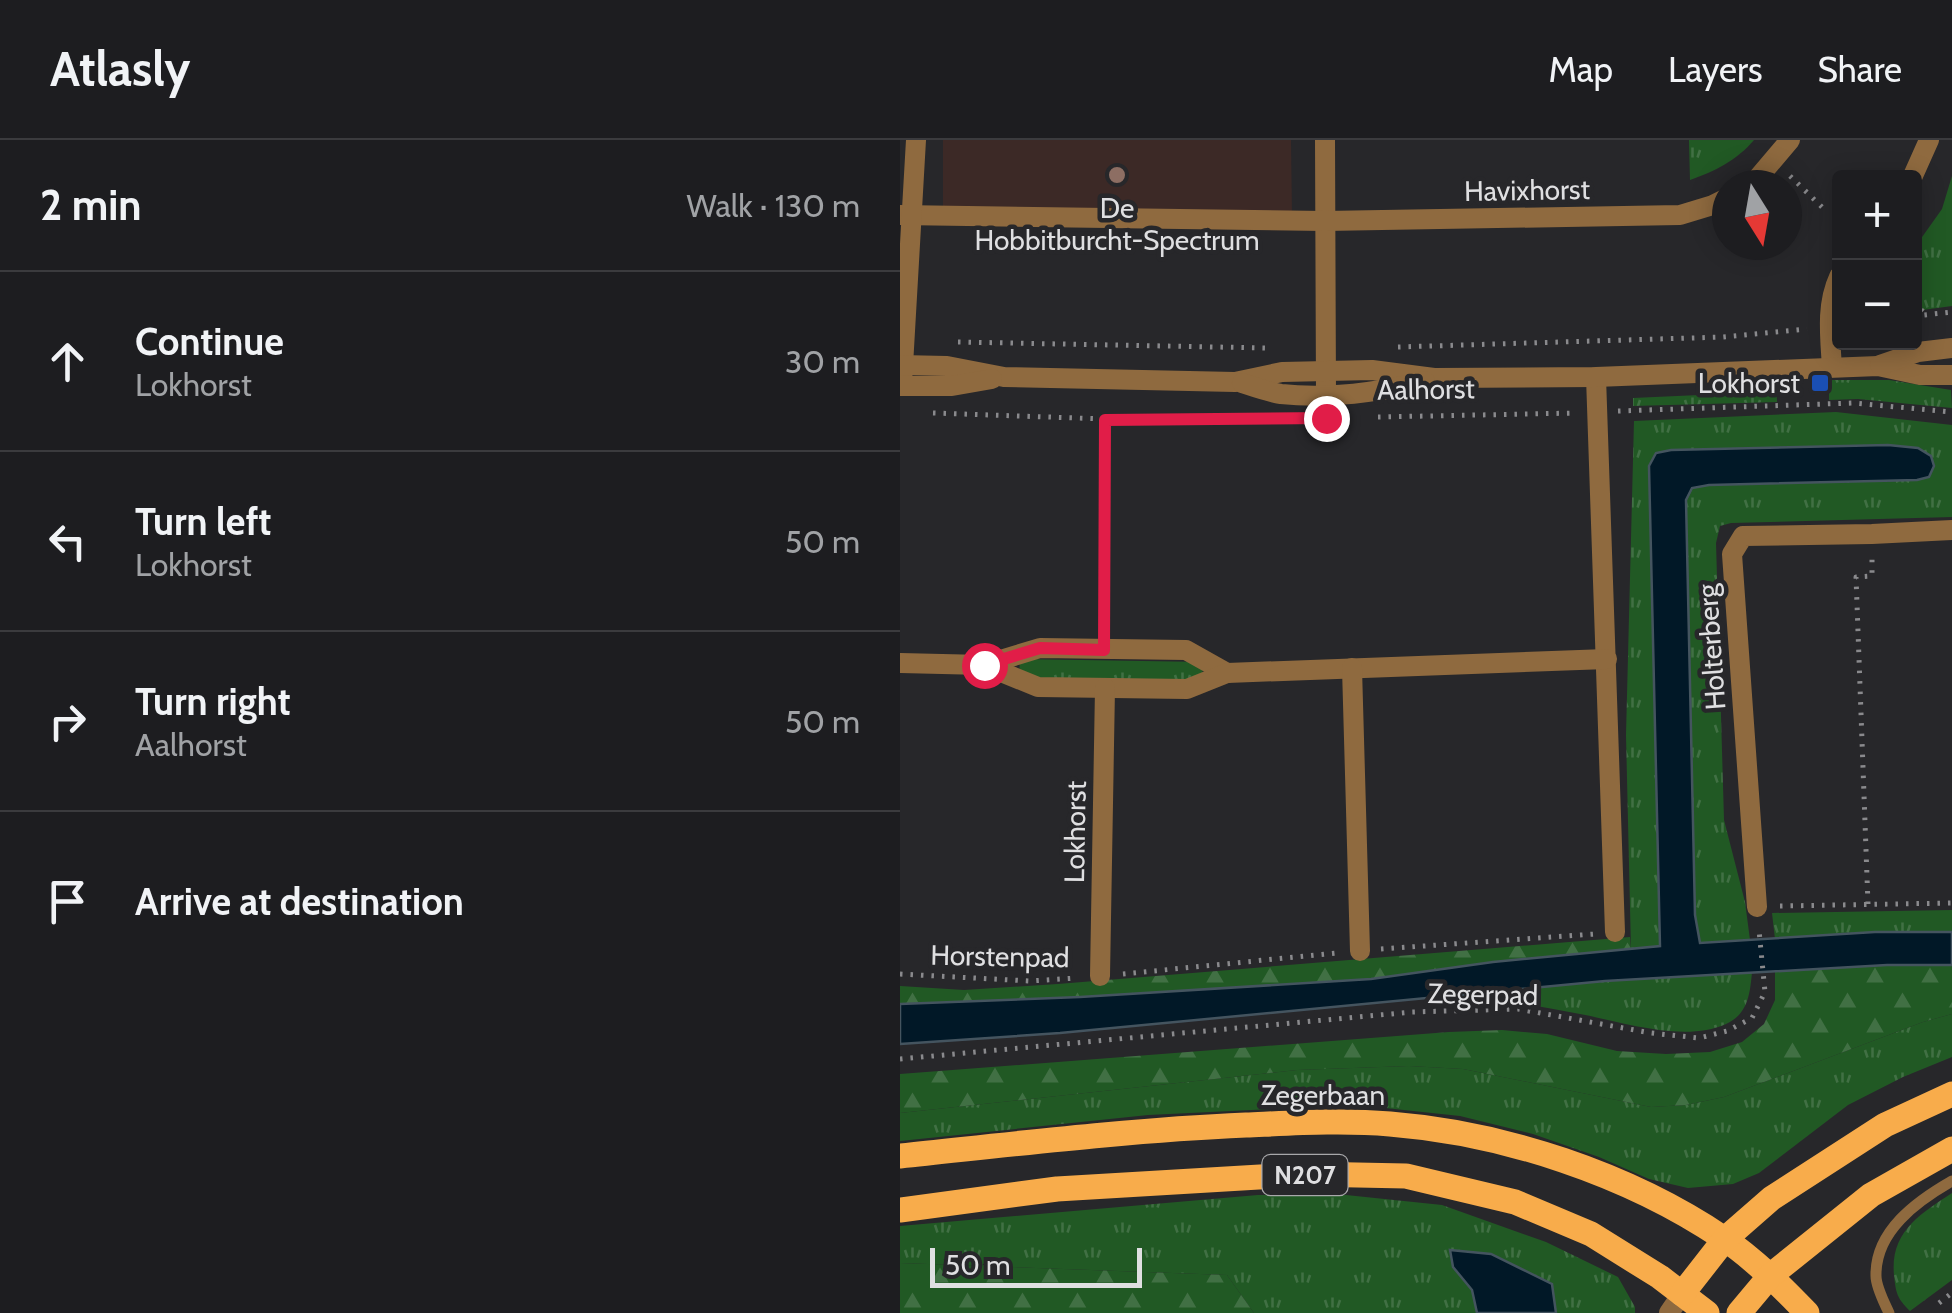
<!DOCTYPE html>
<meta charset="utf-8">
<style>
body{margin:0;font-family:Cabin,sans-serif;background:#252629;color:#f1f3f6}
.controls{position:absolute;right:30px;top:30px;display:grid;overflow:hidden;border-radius:10px;box-shadow:0 5px 25px #0003}
.controls button{width:90px;height:90px;display:grid;place-items:center;padding:0;border:0;border-bottom:2px solid #3b3b3e;background:#1d1d20;color:#f1f3f6;font:50px sans-serif}
.compass{position:absolute;left:812px;top:30px;width:90px;height:90px;border-radius:50%;background:#1d1d20;box-shadow:0 5px 25px #0003;rotate:169deg}
.scale{position:absolute;left:30px;bottom:25px;width:212px;box-sizing:border-box;padding-left:10px;border:5px solid #dfdfe1;border-top:0;font-size:28px;line-height:35px;white-space:nowrap;color:#dfdfe1;-webkit-text-stroke:8px #27272a;paint-order:stroke}
.stop{position:absolute;width:30px;height:30px;margin:-22px;border:8px solid #e11d48;border-radius:50%;background:#fff}
.stop.end{background:#e11d48;border-color:#fff;box-shadow:0 2px 10px #0008}
.list{margin:0;padding:0;list-style:none}
h2{display:flex;justify-content:space-between;align-items:center;height:130px;margin:0;padding:0 40px;font-size:42px}
h2 small{font-size:32px;font-weight:400;color:#a0a2a5}
.list li{display:grid;grid-template-columns:65px 1fr auto;gap:30px;align-items:center;box-sizing:border-box;height:180px;padding:0 40px;border-top:2px solid #3b3b3e}
.list b{display:block;font-size:38px;white-space:nowrap}
.list p{margin:0;font-size:32px;white-space:nowrap;color:#a0a2a5}
.list em{font-size:32px;font-style:normal;color:#a0a2a5}
.icon{flex:none;width:55px;height:55px;fill:none;stroke:currentColor;stroke-width:2;stroke-linecap:round;stroke-linejoin:round}
.map{position:relative;flex:none;width:1052px;height:1173px;overflow:hidden}
header{display:flex;align-items:center;gap:60px;box-sizing:border-box;height:140px;padding:0 50px;background:#1d1d20;border-bottom:2px solid #3b3b3e}
header strong{font-size:48px}
nav{display:flex;gap:55px;margin-inline-start:auto;font-size:35px}
main{display:flex}
aside{flex:1;background:#1d1d20}
.map>svg:first-child{display:block}
</style>
<header>
<strong>Atlasly</strong>
<nav><a>Map</a><a>Layers</a><a>Share</a></nav>
</header>
<main>
<aside>
<h2>2 min<small>Walk · 130 m</small></h2>
<ul class="list">
<li><svg class="icon" aria-label="ahead" viewBox="0 0 24 24"><path d="M12 20V5M6 11l6-6 6 6"/></svg><div><b>Continue</b><p>Lokhorst</p></div><em>30 m</em></li>
<li><svg class="icon" aria-label="left" viewBox="0 0 24 24"><path d="M17 20v-9H6M10 6l-5 5 5 5"/></svg><div><b>Turn left</b><p>Lokhorst</p></div><em>50 m</em></li>
<li><svg class="icon" aria-label="right" viewBox="0 0 24 24"><path d="M7 20v-9h11M14 6l5 5-5 5"/></svg><div><b>Turn right</b><p>Aalhorst</p></div><em>50 m</em></li>
<li><svg class="icon" aria-label="arrive" viewBox="0 0 24 24"><path d="M6 21V4h12l-3 4 3 4H6"/></svg><div><b>Arrive at destination</b></div></li>
</ul>
</aside>
<div class="map">
<svg width="1052" height="1173" viewBox="0 0 1052 1173">
<defs>
<pattern id="grass-tufts" width="24" height="20" patternUnits="userSpaceOnUse" patternTransform="scale(2.5)"><rect width="24" height="20" fill="#215924"/><path d="M3 7l-1-3M5 7V3M7 7l1-3M15 17l-1-3M17 17v-4M19 17l1-3" fill="none" stroke="#417044"/></pattern>
<pattern id="forest-firs" width="22" height="20" patternUnits="userSpaceOnUse" patternTransform="scale(2.5)"><rect width="22" height="20" fill="#215924"/><path d="M5 1l3.5 6h-7zM16 11l3.5 6h-7z" fill="#417044"/></pattern>
</defs>
<rect width="100%" height="100%" fill="#27272a"/>
<path fill="#3c2926" d="M43,0h348l1,74 -349,-3z"/>
<g fill="url(#grass-tufts)">
<path d="M789,0h65c-18,21 -39,31 -64,40z"/>
<path d="M1052,36v130l-37,5v-64l27,-38z"/>
<path d="M929,240h60l62,10 1,18 -94,-9 -29,1z"/>
<path d="M866,242h10l1,20 -144,4v-8l133,-6z"/>
<path d="M936,272l116,13v92l-221,6 -11,3 -4,17 8,277 21,82 5,38 -50,3 -5,-28 -9,-415 6,-12 17,-3 208,-5 14,-24 -13,-8 -262,5 -7,13 12,480 -30,3 -5,-214 8,-314z"/>
<path d="M120,519l183,3 -1,18 -183,-1z"/>
<path d="M1052,770v22h-77l-100,7 -3,-26z"/>
<path d="M852,832c-2,22 -4,42 -26,52 -42,19 -103,-2 -146,-10 -36,-7 -72,-13 -108,-20l133,-13z"/>
<path d="M1052,874v43l-49,20 -55,28 -89,68 -26,11 -45,4 -39,-9 -50,-22 -66,-23 -73,-18 -84,-9 -44,-1 -184,9 -248,26v-28l397,-43 112,-4 54,3 188,38 35,-2 38,-8 199,-75z"/>
<path d="M1052,1053v87l-42,31c-13,-13 -14,-17 -16,-36 -4,-43 26,-61 58,-82z"/>
<path d="M358,1055h88l96,10 104,37 72,35 17,30v6h-79l-4,-29 -61,-30 -40,-4 2,17 19,23 5,23h-223l-27,-38 -327,-12v-37z"/>
</g>
<g fill="url(#forest-firs)">
<path d="M730,797l1,12 -138,13 -122,17 -291,18 -180,7v-18l64,4 94,-6z"/>
<path d="M988,825h64v49l-29,8 -199,75 -38,8 -35,2 -188,-38 -54,-3 -112,4 -397,43v-39l549,-42 53,-2 45,4 70,17 49,3 44,-2 32,-10 22,-18 11,-24v-30z"/>
<path d="M0,1123l327,12 27,38h-354z"/>
</g>
<g fill="#011827" stroke="#44545f" stroke-width="2.5">
<path d="M988,305l30,3 13,8 3,10 -5,11 -12,3 -208,5 -17,3 -6,12 9,415 5,28 175,-11h77v33h-65l-282,16 -545,52 -160,11v-40l180,-7 291,-18 122,-17 167,-16 -11,-480 7,-13 15,-3z"/>
<path d="M550,1110l41,4 61,30 4,29h-79l-5,-23 -19,-23z"/>
</g>
<g fill="none" stroke-linecap="round" stroke-linejoin="round">
<g stroke="#8a8a8d" stroke-width="5" stroke-dasharray="2.5 8" stroke-linecap="butt">
<path d="M890,36l34,33"/>
<path d="M1014,162l12,13"/>
<path d="M1014,176l38,-4"/>
<path d="M58,202l309,6"/>
<path d="M498,207l325,-10 84,-8"/>
<path d="M718,271l235,-8 99,9"/>
<path d="M33,273l172,6 162,-1"/>
<path d="M478,277l199,-4"/>
<path d="M204,487l1,-208"/>
<path d="M968,764l-12,-327 16,-1v-19"/>
<path d="M880,766l172,-3"/>
<path d="M481,809l214,-15"/>
<path d="M0,834l130,7 47,-3"/>
<path d="M223,834l213,-21"/>
<path d="M0,919l512,-47 106,-3 133,24 48,5 28,-7 25,-13 13,-26 -6,-62"/>
<path d="M1039,1163l13,-10"/>
</g>
<path stroke="#8f6a3f" stroke-width="11" d="M989,1173c-5,-11 -13,-26 -13,-37 -1,-45 41,-75 76,-95"/>
<g stroke="#8f6a3f" stroke-width="20">
<path d="M425,0l1,254"/>
<path d="M1012,38l17,-38"/>
<path d="M847,45l10,-6 33,-39"/>
<path d="M0,75l425,6 355,-6 33,-10 14,-7"/>
<path d="M932,227c-2,-31 -6,-62 7,-90"/>
<path d="M696,237l19,555"/>
<path d="M2,243l14,-243"/>
<path d="M0,523l84,2 56,-17 146,2 41,23"/>
<path d="M84,525l54,22 149,2 40,-16 380,-14"/>
<path d="M452,528l8,283"/>
<path d="M857,767l-25,-353 11,-18 129,-2 80,-4"/>
<path d="M200,836l5,-288"/>
<path d="M769,1173l13,-19"/>
</g>
<g stroke="#8f6a3f" stroke-width="20">
<path d="M0,225l47,1 57,11 231,5 47,-10 90,-2 62,8 162,-1 282,-11 42,9h32"/>
<path d="M980,225l38,-13 34,-4"/>
<path d="M342,243c12,4 26,9 39,11 47,5 99,-2 144,-13"/>
<path d="M0,246h52l40,-7"/>
</g>
<g stroke="#f8ac4b" stroke-width="25">
<path d="M0,1016c115,-12 230,-26 346,-31 48,-2 96,-5 144,-1 114,9 238,50 333,114 31,21 58,48 84,75"/>
<path d="M0,1070l157,-21 251,-15 98,2 109,26 76,32 69,43 47,36"/>
<path d="M782,1154l43,-55 47,-41 113,-73 67,-31"/>
<path d="M839,1173l31,-37 101,-81 81,-46"/>
</g>
</g>
<g fill="none" stroke-linecap="round" stroke-linejoin="round">
<path stroke="#e11d48" stroke-width="12" d="M84,525l56,-17 64,2 1,-230 221,-2"/>
</g>
<circle fill="#8d6e63" stroke="#27272a" stroke-width="4" cx="217" cy="35" r="10"/>
<rect fill="#1a4fb4" stroke="#27272a" stroke-width="4" x="910" y="233" width="20" height="20" rx="5"/>
<g text-anchor="middle" stroke-width="9" stroke-linejoin="round" paint-order="stroke">
<rect fill="#27272a" stroke="#a8a8aa" stroke-width="2.5" x="362.5" y="1015" width="85" height="40" rx="8"/>
<g font-size="25" font-weight="bold" fill="#dfdfe1">
<text x="405" y="1044">N207</text>
</g>
<g font-size="28" fill="#dfdfe1" stroke="#27272a">
<text transform="translate(627 50) rotate(-1)" y="10">Havixhorst</text>
<text transform="translate(526 249) rotate(-1)" y="10">Aalhorst</text>
<text transform="translate(811 507) rotate(-94)" y="10">Holterberg</text>
<text transform="translate(175 692) rotate(-89)" y="10">Lokhorst</text>
<text transform="translate(100 816) rotate(1)" y="10">Horstenpad</text>
<text transform="translate(583 854) rotate(1)" y="10">Zegerpad</text>
<text x="423" y="965">Zegerbaan</text>
</g>
<g font-size="28" fill="#dfdfe1" stroke="#27272a">
<text x="217" y="78">De<tspan x="217" dy="32">Hobbitburcht-Spectrum</tspan></text>
<text x="900" y="253" text-anchor="end">Lokhorst</text>
</g>
</g>
</svg>
<div class="controls">
<button>+</button>
<button>−</button>
</div>
<svg class="compass" viewBox="-18 -18 36 36"><path d="M0-13l5 13h-10z" fill="#e53935"/><path d="M0 13l5-13h-10z" fill="#a0a2a5"/></svg>
<div class="scale">50 m</div>
<div class="stop" style="left:84px;top:525px"></div>
<div class="stop end" style="left:426px;top:278px"></div>
</div>
</main>
